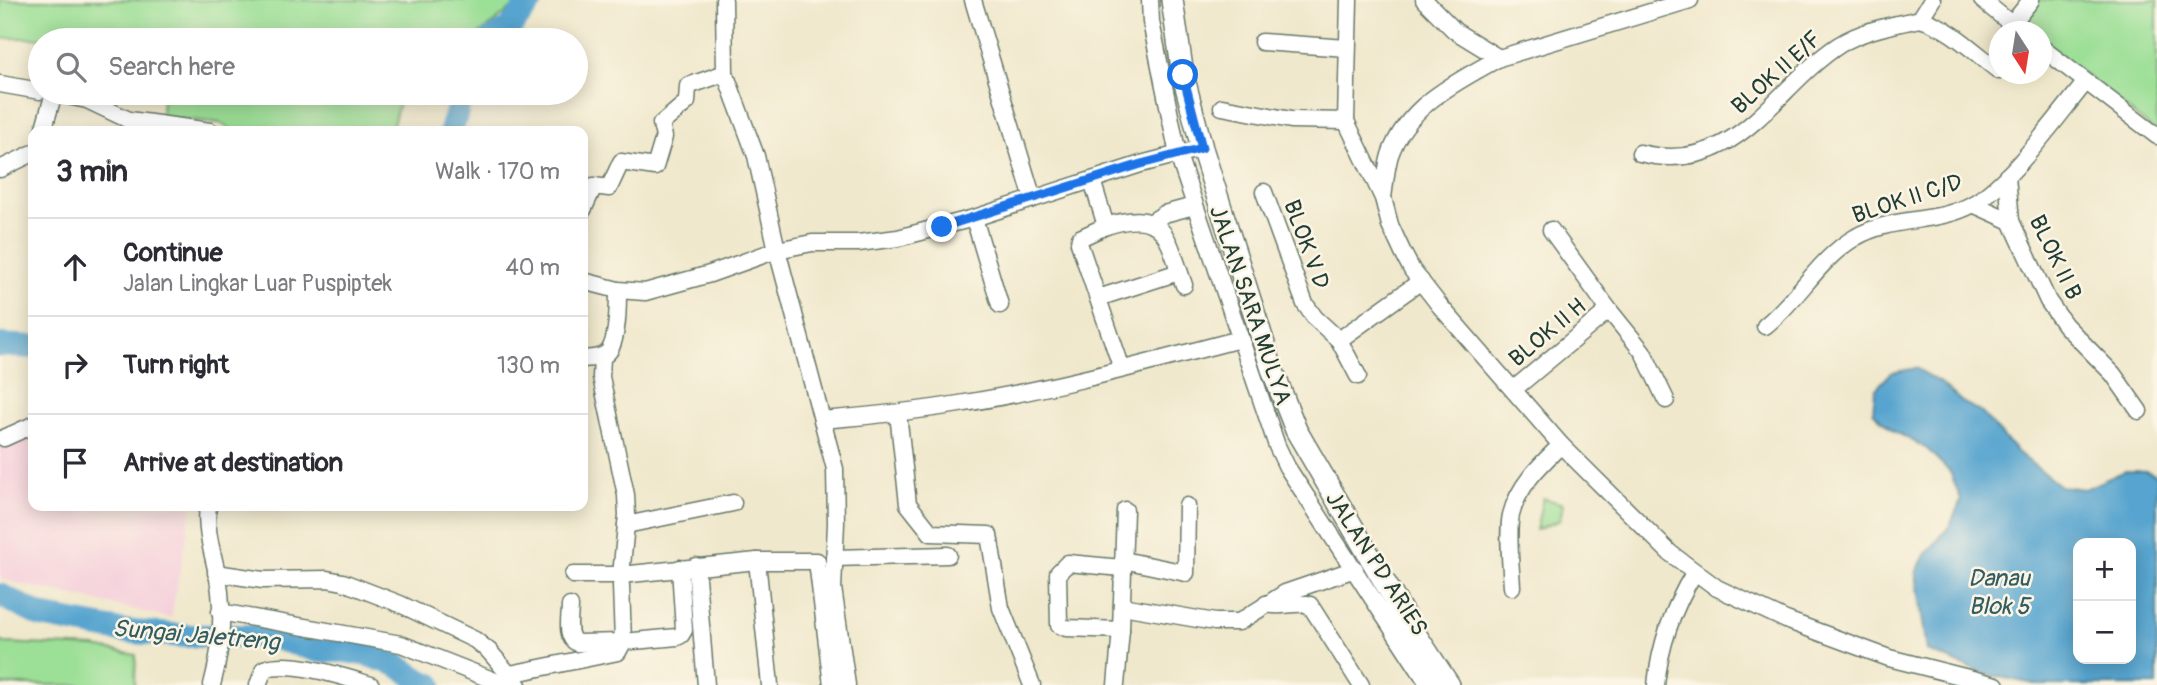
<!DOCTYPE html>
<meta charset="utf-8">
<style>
body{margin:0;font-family:Pangolin,sans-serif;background:#f2f2f3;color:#2b2b33}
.controls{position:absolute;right:21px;bottom:21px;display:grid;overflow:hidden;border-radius:14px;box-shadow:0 4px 18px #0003}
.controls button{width:63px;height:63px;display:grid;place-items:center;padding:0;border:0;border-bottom:2px solid #e1e1e2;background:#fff;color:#2b2b33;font:35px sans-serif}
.compass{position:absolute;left:1989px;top:21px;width:63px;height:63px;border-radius:50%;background:#fff;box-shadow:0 4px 18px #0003;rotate:168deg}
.stop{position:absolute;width:21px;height:21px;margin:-16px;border:5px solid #1a73e8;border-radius:50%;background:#fff}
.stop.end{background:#1a73e8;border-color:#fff;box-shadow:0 2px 7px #0008}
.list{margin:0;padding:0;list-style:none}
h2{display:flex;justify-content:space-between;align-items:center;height:91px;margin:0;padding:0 28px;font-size:30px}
h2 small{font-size:23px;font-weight:400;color:#7c7c81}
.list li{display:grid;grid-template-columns:46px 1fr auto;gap:21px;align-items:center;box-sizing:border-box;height:98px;padding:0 28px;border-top:2px solid #e1e1e2}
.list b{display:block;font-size:26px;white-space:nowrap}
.list p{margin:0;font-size:23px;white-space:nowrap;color:#7c7c81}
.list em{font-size:23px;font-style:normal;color:#7c7c81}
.icon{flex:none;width:38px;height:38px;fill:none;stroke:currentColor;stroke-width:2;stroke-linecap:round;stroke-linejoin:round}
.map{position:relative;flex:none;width:2157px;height:685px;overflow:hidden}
.search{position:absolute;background:#fff;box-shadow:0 4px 18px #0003;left:28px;top:28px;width:560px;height:77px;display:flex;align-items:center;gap:18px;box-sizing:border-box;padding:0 24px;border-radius:38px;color:#7c7c81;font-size:26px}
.panel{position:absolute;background:#fff;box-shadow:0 4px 18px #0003;left:28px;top:126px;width:560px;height:385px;border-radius:14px}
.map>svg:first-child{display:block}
</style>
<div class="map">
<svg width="2157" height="685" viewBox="0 0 2157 685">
<rect width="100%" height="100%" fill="#fcf5e5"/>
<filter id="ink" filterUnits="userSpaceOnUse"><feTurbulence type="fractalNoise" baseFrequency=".0143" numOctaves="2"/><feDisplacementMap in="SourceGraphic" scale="14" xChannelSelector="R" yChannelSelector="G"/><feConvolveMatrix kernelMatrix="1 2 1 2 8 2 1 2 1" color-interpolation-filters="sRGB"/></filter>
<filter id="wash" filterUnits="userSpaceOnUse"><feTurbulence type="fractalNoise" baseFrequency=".00686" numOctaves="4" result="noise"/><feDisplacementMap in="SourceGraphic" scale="28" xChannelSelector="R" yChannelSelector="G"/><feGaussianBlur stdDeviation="1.57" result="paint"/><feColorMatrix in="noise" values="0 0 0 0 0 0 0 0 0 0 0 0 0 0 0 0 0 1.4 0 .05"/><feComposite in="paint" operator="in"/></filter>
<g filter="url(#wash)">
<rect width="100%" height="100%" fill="#f0e8cc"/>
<path fill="#f5cfdb" d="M33,435v71h159l-21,112 -171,-39v-133z"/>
<g fill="#9cdf96" stroke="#5e8e65" stroke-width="2">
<path d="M0,0h522l-50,40 -472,-2z"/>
<path d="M2036,0h121v133l-115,-92v-9l-12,-1 -12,-9z"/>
<path d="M163,93h239l-11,38h-157l-14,-8 -59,-6z"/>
<path d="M1543,498l20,6 -3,16 -24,10z"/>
<path d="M0,641l5,2 90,4 41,8 -1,30h-135z"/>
</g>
<path fill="#56a4cf" stroke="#3a7082" stroke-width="2" fill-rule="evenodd" d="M1916,368l25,15 21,19 19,10 35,39 44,35 25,3 40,-18h21l11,4v210h-118l-54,-11 -58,-23 -11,-78 9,-18 25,-29 11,-26 -11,-28 -24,-24 -34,-18 -19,-18 2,-22 16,-17zM2078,543h53v116h-53z"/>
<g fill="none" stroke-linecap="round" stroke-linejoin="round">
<g stroke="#56a4cf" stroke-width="24">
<path d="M491,40l19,-12 22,-28"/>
<path d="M451,131l6,-19 3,-19"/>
<path d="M0,345l33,2"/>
<path d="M0,595l41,21 80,15 64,5h83l51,15h26l23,4 29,10 24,16 10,4"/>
</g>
</g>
</g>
<g filter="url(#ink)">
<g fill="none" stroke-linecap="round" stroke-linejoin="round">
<g stroke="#687969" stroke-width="19">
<g id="minor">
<path d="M724,0l1,73 31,83 21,94 58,219 1,54 -3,65 14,97"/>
<path d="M973,0l60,199"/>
<path d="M1150,0l1,22 27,133 99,291 10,21 142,218"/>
<path d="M1349,0l-3,121 37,77 7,27 13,28 9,17 28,36 121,139 109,108 47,35 69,32 103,38 107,27"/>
<path d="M1424,0l31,31 44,27 191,-58"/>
<path d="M1982,0l39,32"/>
<path d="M1920,19c30,8 54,33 79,52"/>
<path d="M2012,24l19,-24"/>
<path d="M1262,42l85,6"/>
<path d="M2042,48l115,88"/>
<path d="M0,84l40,7"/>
<path d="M53,93l34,7 42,20 81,11"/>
<path d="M1222,107l69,13 55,1"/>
<path d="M43,131l11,-38"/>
<path d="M1640,153c97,24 132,-64 199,-108 24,-15 54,-20 81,-26l12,-19"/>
<path d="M0,169l33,-16"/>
<path d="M2007,176l4,45 37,80 17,24 48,49 26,37"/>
<path d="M1092,180l14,46 -26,12 -1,5 43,126"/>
<path d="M1264,192l41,112 10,14 24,22 19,36"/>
<path d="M1383,198c2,-14 3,-30 7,-43 17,-50 67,-73 109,-97"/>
<path d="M1973,204l38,17"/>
<path d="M583,210l11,-24 15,2 12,-26 34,5 9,-30 -3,-13 26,-22 1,-16 37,-13"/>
<path d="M974,218l26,87"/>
<path d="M1150,223l14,-9 30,-8"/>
<path d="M1106,226c60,-19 61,11 78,59"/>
<path d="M1551,230l58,80 34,42 23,48"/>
<path d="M583,281l35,9 27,2 65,-18 67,-24 35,-7h46l40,-5 76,-20 167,-54 61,-16"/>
<path d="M1098,298l81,-26"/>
<path d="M1765,326c33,-26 54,-68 91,-89 35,-21 82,-13 117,-33 38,-22 83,-86 112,-121"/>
<path d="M1339,340l82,-59"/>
<path d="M602,357l-1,20 25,118 1,20 -6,60"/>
<path d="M583,359c8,-1 20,0 26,-8 9,-13 9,-46 9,-61"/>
<path d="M1514,389l95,-79"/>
<path d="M898,413l10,91 23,29 58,2 12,73 31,77"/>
<path d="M822,420c46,-4 91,-8 137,-16 95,-15 188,-41 281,-65"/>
<path d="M4,438l29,-13"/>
<path d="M208,506c-4,30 9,56 12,86 3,30 0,64 -8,93"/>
<path d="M626,525l107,-22"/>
<path d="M834,558l114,-3"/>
<path d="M1123,560l63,13 1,-67"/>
<path d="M757,561l13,124"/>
<path d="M696,566l10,119"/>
<path d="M216,573l47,7 64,-1 16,3 57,22 75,36 14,11 29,34"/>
<path d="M573,575h48l136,-14h60l15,124"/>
<path d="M1512,587c-1,-20 -5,-54 -1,-72 7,-29 29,-50 50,-70"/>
<path d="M1266,604c15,4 30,-3 44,1l51,80"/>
<path d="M570,606c0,12 -5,31 7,37l46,-1 54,-5 4,-2 3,-5 -4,-62"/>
<path d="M1122,606l93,16h24l46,-29 70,-24"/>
<path d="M220,612l181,32 94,37 22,4"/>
<path d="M1121,630l-55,-2 -7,-3 -1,-52 10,-10 54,5"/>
<path d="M510,674l108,-22 5,-10 -2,-57"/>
<path d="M258,685l6,-16c27,-10 80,8 107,16"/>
<path d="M1116,685l5,-55 4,-120"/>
<path d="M1656,685c4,-41 17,-77 38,-112"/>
</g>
</g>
<g stroke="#687969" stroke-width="24">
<path id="major" d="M1172,0l11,75 19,73 70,221 24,61 116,199 37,56"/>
</g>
<use href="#minor" stroke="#fff" stroke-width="16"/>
<use href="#major" stroke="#fff" stroke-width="21"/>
</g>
</g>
<g fill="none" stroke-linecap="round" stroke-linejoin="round" filter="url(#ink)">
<path stroke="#1a73e8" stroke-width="9" d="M942,227l199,-63 61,-16 -19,-73"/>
</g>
<g text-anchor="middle" stroke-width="5" stroke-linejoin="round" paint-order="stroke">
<g font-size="23" fill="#1f3d34" stroke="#fcf5e5">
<text transform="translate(1776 72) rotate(-42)" y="8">BLOK II E/F</text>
<text transform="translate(1907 198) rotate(-18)" y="8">BLOK II C/D</text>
<text transform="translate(1307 244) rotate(70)" y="8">BLOK V D</text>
<text transform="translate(2056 257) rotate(64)" y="8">BLOK II B</text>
<text transform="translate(1251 305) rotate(71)" y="8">JALAN SARA MULYA</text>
<text transform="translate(1547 332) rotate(-40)" y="8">BLOK II H</text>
<text transform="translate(1377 563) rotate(57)" y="8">JALAN PD ARIES</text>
</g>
<g font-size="24" font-style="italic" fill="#305c62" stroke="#fcf5e5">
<text x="1999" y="586">Danau<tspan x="1999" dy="28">Blok 5</tspan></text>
<text transform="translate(196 635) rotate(5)" y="8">Sungai Jaletreng</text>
</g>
</g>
</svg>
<div class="controls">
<button>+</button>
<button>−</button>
</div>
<svg class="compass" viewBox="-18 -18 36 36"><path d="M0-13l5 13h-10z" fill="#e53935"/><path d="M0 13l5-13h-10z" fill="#7c7c81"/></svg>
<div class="stop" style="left:1183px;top:75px"></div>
<div class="stop end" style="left:942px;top:227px"></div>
<div class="search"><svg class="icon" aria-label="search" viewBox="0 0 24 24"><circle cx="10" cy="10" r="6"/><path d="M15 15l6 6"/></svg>Search here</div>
<section class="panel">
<h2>3 min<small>Walk · 170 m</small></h2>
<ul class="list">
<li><svg class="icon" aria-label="ahead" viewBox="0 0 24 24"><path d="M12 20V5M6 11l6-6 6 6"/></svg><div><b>Continue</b><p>Jalan Lingkar Luar Puspiptek</p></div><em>40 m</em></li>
<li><svg class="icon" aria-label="right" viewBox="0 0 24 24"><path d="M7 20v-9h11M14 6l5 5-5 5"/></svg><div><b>Turn right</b></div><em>130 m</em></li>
<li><svg class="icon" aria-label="arrive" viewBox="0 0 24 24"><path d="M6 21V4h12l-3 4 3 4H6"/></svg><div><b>Arrive at destination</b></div></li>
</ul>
</section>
</div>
